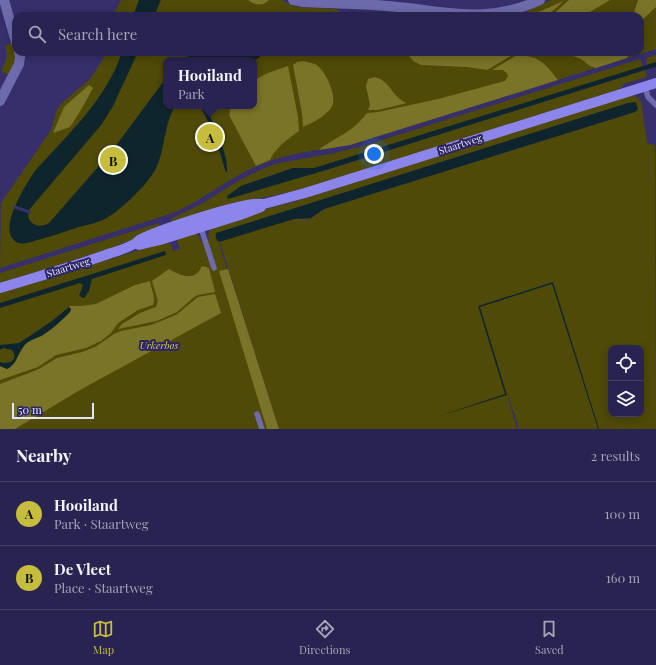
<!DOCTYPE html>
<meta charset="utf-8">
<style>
body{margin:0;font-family:"Playfair Display",serif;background:#342f5b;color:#f1f3f6}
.controls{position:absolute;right:12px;bottom:12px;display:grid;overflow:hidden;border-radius:8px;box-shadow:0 2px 10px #0003}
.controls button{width:36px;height:36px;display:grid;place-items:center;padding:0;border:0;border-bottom:1px solid #444068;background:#282351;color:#f1f3f6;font:20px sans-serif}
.scale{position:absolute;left:12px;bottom:10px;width:82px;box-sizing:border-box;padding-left:4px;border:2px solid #e4e5fc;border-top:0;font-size:11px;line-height:14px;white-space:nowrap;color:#e4e5fc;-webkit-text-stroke:3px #2c2460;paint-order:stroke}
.you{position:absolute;left:374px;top:154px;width:14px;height:14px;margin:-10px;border:3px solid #fff;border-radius:50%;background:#1a73e8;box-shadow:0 0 0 6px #1a73e833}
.badge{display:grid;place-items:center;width:26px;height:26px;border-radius:50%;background:#c6bc3d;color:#111;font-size:13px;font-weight:700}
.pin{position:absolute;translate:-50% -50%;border:2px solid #fff;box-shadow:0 1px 4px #0006}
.popup{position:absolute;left:163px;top:57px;width:94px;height:52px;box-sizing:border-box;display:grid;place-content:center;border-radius:8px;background:#282351;filter:drop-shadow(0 1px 3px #0005);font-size:13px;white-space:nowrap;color:#a5a4b7}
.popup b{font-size:15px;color:#f1f3f6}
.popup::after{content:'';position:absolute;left:50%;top:100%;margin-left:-8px;border:8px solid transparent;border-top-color:#282351}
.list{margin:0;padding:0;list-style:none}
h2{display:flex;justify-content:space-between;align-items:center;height:52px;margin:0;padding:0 16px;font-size:17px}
h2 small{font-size:13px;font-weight:400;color:#a5a4b7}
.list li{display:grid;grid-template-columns:26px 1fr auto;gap:12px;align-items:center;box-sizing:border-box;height:64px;padding:0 16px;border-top:1px solid #444068}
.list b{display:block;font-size:15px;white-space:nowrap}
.list p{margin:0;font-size:13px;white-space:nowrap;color:#a5a4b7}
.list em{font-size:13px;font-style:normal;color:#a5a4b7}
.icon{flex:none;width:22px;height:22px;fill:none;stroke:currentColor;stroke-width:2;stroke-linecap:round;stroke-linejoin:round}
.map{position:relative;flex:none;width:656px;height:429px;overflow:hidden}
.search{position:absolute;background:#282351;box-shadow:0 2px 10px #0003;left:12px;right:12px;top:12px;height:44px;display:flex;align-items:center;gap:10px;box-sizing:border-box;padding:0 14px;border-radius:12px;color:#a5a4b7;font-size:15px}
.sheet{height:180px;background:#282351}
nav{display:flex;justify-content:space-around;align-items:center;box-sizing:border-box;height:56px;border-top:1px solid #444068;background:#282351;font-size:11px;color:#a5a4b7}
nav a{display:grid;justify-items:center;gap:2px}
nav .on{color:#c6bc3d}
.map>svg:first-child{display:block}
</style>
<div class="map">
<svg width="656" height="429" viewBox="0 0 656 429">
<rect width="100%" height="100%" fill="#362f6c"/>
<g fill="#4f4a07" fill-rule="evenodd">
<path d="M121,0h160l15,7 41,2 4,4 64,3 4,-3 12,3h-308z"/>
<path d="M551,0h105v49l-306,96c-31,5 -64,8 -93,21 -31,13 -56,36 -87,48l-170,54 1,-65 50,-73 6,-21 5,-6 28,-24 13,-20 3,-7h534v-36h-114l1,-5zM166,60h88v46h-88z"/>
<path d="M12,43c5,17 4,17 -4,32l-7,-4 6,-14 -2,-11z"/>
<path d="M656,55v7l-9,3 -1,-7z"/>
<path d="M640,59l3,8 -319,98 -10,3h-21l-52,18 -13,12 98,-28 319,-100 2,7 -24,7 -3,5 -313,99 -76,17 -59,20 -1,-6 32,-16 35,-22 24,-12 17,-6 56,-10 31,-8z"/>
<path d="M632,95l5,2 4,4 6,41 2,2 6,1 1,284h-137l-10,-31h-1l9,31h-238l-59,-186h-1l56,186h-275v-136l165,-51 1,2 4,-1 3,8 8,-2 -2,-2 -3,-9 18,-5 3,1 5,8 7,-2 -1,-4 2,-7 62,-22 18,-4zM628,103l10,6 -3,3 -311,97 -10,7 -6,3h-14l-77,14zM611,348h30v66h-30z"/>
<path d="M159,223l2,5 -47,19 -114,37v-11z"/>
</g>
<g fill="#7a7428">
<path d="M248,0h21c-6,7 -15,5 -21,0z"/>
<path d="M569,0h41l-27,16h-32z"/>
<path d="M638,0h18v7l-16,15v-6h-7z"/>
<path d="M564,1l-17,15h-18z"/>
<path d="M410,52h100l4,2 -27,16 -20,-3 -46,-2 -8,-4 -4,-5z"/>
<path d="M553,52h77l-3,6 -31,10 -6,-2 -9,-7 -8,-3 -19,-2z"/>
<path d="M517,55c22,1 28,8 41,25l-208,65 -31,5c5,-5 10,-7 16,-11 12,-6 24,-15 32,-26l11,-1 60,-13 67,-18 3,-5 -1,-3 -4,-3h-11z"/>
<path d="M303,61c4,1 9,2 12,3 10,5 24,34 16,44 -7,9 -17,14 -28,19l-1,-14 -9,-48 4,-3z"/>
<path d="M288,66l10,51 1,14c-11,8 -24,17 -29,29l-14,6 -27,-51 2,-9h23v-26l14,-7z"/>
<path d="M375,77c16,4 17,21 32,26l-29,7h-10l2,-5 -4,-19 2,-7z"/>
<path d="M89,85l4,3 -12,22 -11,17 -17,6 11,-26z"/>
<path d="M202,266l7,2 6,24 -17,3 -5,3 -16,14 -20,9 -39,8 4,-5 18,-11 16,-6 2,-6 -6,-20 17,-12c12,7 26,13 33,-3z"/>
<path d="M228,269l51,160h-12l-48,-158z"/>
<path d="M150,281c1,8 6,16 3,24l-15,5 -20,13 -7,10 -10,8 -15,7 -30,7 -18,12 -38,13v-14l7,3 8,-7 10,-18 7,-5 10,-3 12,-9 16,-15 1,-3 -2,-2 1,-1h11l15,-2 39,-19z"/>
<path d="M215,294l6,19 -141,77 -65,39h-15v-45l39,-15 18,-11 25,-6 13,-5 19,-13 7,-3 30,-6 25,-10 22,-18z"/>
</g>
<g fill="#0f252d">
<path d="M139,0h22l-7,16h-21z"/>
<path d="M122,52h16l-25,54 -11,18 -73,86c-4,13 10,20 20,13l63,-72 54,-73v28h9c-12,21 -10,48 -21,66 -10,16 -35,40 -51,48 -7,3 -16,5 -24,7 -17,6 -34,11 -52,16 -6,1 -10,1 -14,-4 -13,-14 13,-55 22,-68 33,-37 71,-71 87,-119z"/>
<path d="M193,52h70l-3,5 -6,4 -70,-1z"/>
<path d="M656,62v5l-8,2 -322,101 -98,29 -1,-3 14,-10 52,-18h21l10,-3z"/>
<path d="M636,102l2,7 -3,3 -311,97 -13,9 -17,1 -75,23c-3,-3 -4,-5 -3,-9l412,-130z"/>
<path d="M200,106h5c8,15 24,50 22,66h-1l-1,-2c-6,-23 -14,-44 -25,-64z"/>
<path d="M165,251l1,4 -74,24 -3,12 -5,7 -5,-2 4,-11 -3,-2 -80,25v-5z"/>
<path d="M553,282l46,147h-1l-46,-145 -72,23 27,88 -71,22 69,-23 -27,-88z"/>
<path d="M69,307l2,2 -1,3c-8,8 -16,16 -26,22 -7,5 -15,5 -21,13 -6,7 -6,17 -16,22l-7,-3v-4c9,3 19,-2 12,-12l-9,-2 -3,2v-5l19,-2 33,-22z"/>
</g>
<path fill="#362f6c" d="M14,205l17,6 -1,3 -17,-6z"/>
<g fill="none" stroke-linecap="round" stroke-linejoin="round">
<g stroke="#6e6bac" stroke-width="5.5">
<path d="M645,87l3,10 8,8"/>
<path d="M200,225l14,43"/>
<path d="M257,414l5,15"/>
</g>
<g stroke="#6e6bac" stroke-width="10">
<path d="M4,0l12,42"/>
<path d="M293,0l10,2c31,2 64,1 95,5 53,5 90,17 142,-7"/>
<path d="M0,101l19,-37 1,-7 -1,-5"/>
</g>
<g stroke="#8c85ec" stroke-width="10">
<path d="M139,245l21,-5 80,-25 21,-8"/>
<path d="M0,288c37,-11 75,-22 111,-35 7,-2 16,-5 23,-9 3,-1 4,-4 7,-5 19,-9 106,-39 123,-35l41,-11 351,-110"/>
</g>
</g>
<g text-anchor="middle" stroke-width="4" stroke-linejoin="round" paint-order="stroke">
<g font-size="10" fill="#e4e5fc" stroke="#2c2460">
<text transform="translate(460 144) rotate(-18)" y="4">Staartweg</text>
<text transform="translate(68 267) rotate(-17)" y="4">Staartweg</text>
</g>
<g font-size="10" font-style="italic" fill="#d8ce46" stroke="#2c2460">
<text x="159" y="349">Urkerbos</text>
</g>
</g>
</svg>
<div class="controls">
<button><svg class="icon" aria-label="locate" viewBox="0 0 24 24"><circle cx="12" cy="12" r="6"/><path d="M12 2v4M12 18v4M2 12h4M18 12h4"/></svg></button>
<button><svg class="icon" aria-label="layers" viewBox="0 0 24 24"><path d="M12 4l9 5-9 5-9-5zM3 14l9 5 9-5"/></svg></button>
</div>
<div class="scale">50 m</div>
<div class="you"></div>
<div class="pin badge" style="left:210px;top:137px">A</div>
<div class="popup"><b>Hooiland</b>Park</div>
<div class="pin badge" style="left:113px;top:160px">B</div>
<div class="search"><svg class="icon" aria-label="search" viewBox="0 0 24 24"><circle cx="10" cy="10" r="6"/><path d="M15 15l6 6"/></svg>Search here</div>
</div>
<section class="sheet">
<h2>Nearby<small>2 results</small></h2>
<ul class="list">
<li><span class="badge">A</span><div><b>Hooiland</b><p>Park · Staartweg</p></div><em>100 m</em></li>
<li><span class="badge">B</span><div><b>De Vleet</b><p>Place · Staartweg</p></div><em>160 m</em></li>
</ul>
</section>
<nav>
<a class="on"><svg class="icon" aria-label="map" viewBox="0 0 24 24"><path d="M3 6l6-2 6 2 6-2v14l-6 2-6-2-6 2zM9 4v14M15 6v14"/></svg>Map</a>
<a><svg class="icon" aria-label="directions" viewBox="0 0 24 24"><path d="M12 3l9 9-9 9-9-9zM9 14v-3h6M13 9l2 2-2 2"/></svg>Directions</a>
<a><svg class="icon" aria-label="saved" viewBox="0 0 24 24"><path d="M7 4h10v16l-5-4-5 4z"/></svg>Saved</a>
</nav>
